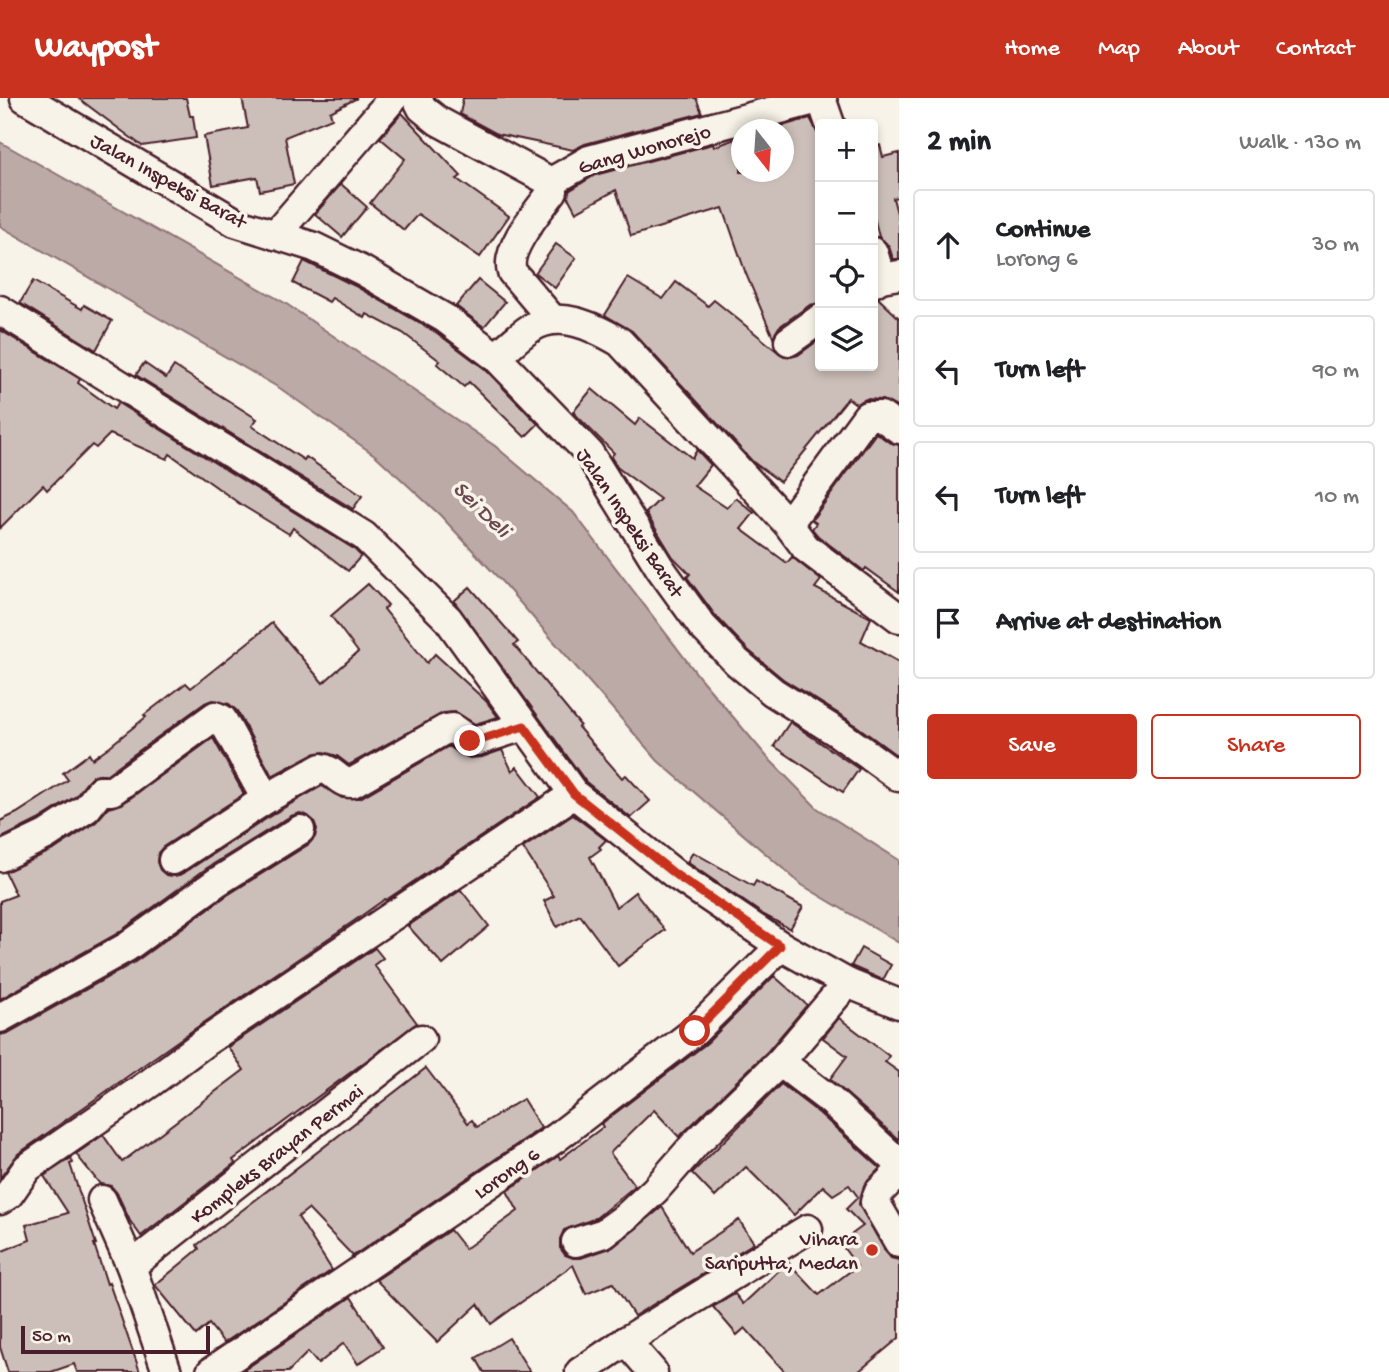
<!DOCTYPE html>
<meta charset="utf-8">
<style>
body{margin:0;font-family:"Gochi Hand",sans-serif;background:#f2f2f2;color:#202124}
.controls{position:absolute;right:21px;top:21px;display:grid;overflow:hidden;border-radius:7px;box-shadow:0 4px 10px #0003}
.controls button{width:63px;height:63px;display:grid;place-items:center;padding:0;border:0;border-bottom:2px solid #e0e0e0;background:#fff;color:#202124;font:35px sans-serif}
.compass{position:absolute;left:731px;top:21px;width:63px;height:63px;border-radius:50%;background:#fff;box-shadow:0 4px 10px #0003;rotate:163deg}
.scale{position:absolute;left:21px;bottom:18px;width:189px;box-sizing:border-box;padding-left:7px;border:4px solid #4a1f2b;border-top:0;font-size:19px;line-height:24px;white-space:nowrap;color:#4a1f2b;-webkit-text-stroke:5px #f7f3e8;paint-order:stroke}
.stop{position:absolute;width:21px;height:21px;margin:-16px;border:5px solid #c8321e;border-radius:50%;background:#fff}
.stop.end{background:#c8321e;border-color:#fff;box-shadow:0 2px 7px #0008}
.list{margin:0;padding:0;list-style:none}
h2{display:flex;justify-content:space-between;align-items:center;height:91px;margin:0;padding:0 28px;font-size:30px}
h2 small{font-size:23px;font-weight:400;color:#757577}
.list li{display:grid;grid-template-columns:46px 1fr auto;gap:21px;align-items:center;box-sizing:border-box;height:112px;margin:0 14px 14px;padding:0 14px;border:2px solid #e0e0e0;border-radius:7px}
.list b{display:block;font-size:26px;white-space:nowrap}
.list p{margin:0;font-size:23px;white-space:nowrap;color:#757577}
.list em{font-size:23px;font-style:normal;color:#757577}
.actions{display:flex;gap:14px;padding:21px 28px}
.actions a{flex:1;padding:16px 0;border:2px solid #c8321e;border-radius:7px;text-align:center;font-size:24px;color:#c8321e}
.actions .main{background:#c8321e;color:#fff}
.icon{flex:none;width:38px;height:38px;fill:none;stroke:currentColor;stroke-width:2;stroke-linecap:round;stroke-linejoin:round}
.map{position:relative;flex:none;width:899px;height:1274px;overflow:hidden}
header{display:flex;align-items:center;gap:42px;box-sizing:border-box;height:98px;padding:0 35px;background:#c8321e;color:#fff}
header strong{font-size:33px}
nav{display:flex;gap:38px;margin-inline-start:auto;font-size:24px}
main{display:flex}
aside{flex:1;background:#fff}
.map>svg:first-child{display:block}
</style>
<header>
<strong>Waypost</strong>
<nav><a>Home</a><a>Map</a><a>About</a><a>Contact</a></nav>
</header>
<main>
<div class="map">
<svg width="899" height="1274" viewBox="0 0 899 1274">
<rect width="100%" height="100%" fill="#f7f3e8"/>
<filter id="ink" filterUnits="userSpaceOnUse"><feTurbulence type="fractalNoise" baseFrequency=".0143" numOctaves="2"/><feDisplacementMap in="SourceGraphic" scale="14" xChannelSelector="R" yChannelSelector="G"/><feConvolveMatrix kernelMatrix="1 2 1 2 8 2 1 2 1" color-interpolation-filters="sRGB"/></filter>
<g filter="url(#ink)">
<path fill="#bcaaa7" stroke="#8e7275" stroke-width="2" d="M0,44l285,161 210,143 78,66 127,166 68,80 49,50 82,52v83l-97,-58 -144,-124 -155,-178 -63,-68 -64,-59 -95,-67 -281,-163z"/>
<g fill="#ccbfb9" stroke="#4a1f2b" stroke-width="2">
<path d="M78,0h108l4,18h3l3,22 -54,8z"/>
<path d="M242,0h115l-27,14 2,6 -47,19 9,47 -34,7 -3,-14 -44,8 -9,-49 44,-8z"/>
<path d="M463,0h233l6,15 -117,31 -12,6 -76,-16 -37,-20z"/>
<path d="M402,15l59,63 -4,3 52,37 -29,41 -62,-43 -14,16 -34,-27 35,-44 -25,-21z"/>
<path d="M810,20l10,19v166l-10,2 -31,22 -6,10 -27,-63 -23,-66 -92,28 -15,-46 -40,22 -8,-15 1,-6 26,-16 118,-31 1,3 27,-10v35h42v-42h-15z"/>
<path d="M880,47l3,12 16,-4v44l-6,1 6,23v38h-6l-4,-13 -10,-9 -6,-24v-67z"/>
<path d="M341,86l26,23 -25,30 -27,-23z"/>
<path d="M556,146l20,14 -21,30 -20,-15z"/>
<path d="M304,163l51,25 82,47 48,36 53,55 -13,13 -56,-55 -5,5 -27,-23 3,-3 -37,-28 -36,-19 -2,4 -33,-20 -3,4 -36,-19z"/>
<path d="M628,180l35,21 13,-17 32,24 6,-6 69,56 8,1 7,-2 22,-16v27h53v-66l5,-2 21,20v90l-17,-8 -16,-1 -10,5 -8,-6 -68,84 -27,-20 -121,-131 -27,-16z"/>
<path d="M478,182l27,22 -21,25 -28,-21z"/>
<path d="M33,183l49,28 2,-4 28,16 -16,29 -76,-47z"/>
<path d="M0,232l80,49 -2,4 36,26 4,-6 236,146 7,7 -13,15 -55,-43 -4,6 -49,-30 -70,-50 -3,5 -57,-25 -14,14 -4,-3 -45,45 -4,-5 -43,43z"/>
<path d="M144,265l22,15 8,-12 83,53 -5,7 52,34 2,-3 56,39 -9,13 -217,-134z"/>
<path d="M592,291l43,36 5,-7 52,40 5,-8 14,15 -17,21 33,22 9,-10 18,15 -13,16 46,34 5,-6 29,23 -6,8 56,30 -10,23 38,21v95l-52,-38 -64,-40 -35,-29 -33,-35 -28,-38 3,-3 -17,-17 -27,-44 14,-14 -42,-31 -7,-11 3,-4 -41,-41z"/>
<path d="M876,335l13,9 10,3v147l-33,-24 -2,3 -46,-35 -6,-7 4,-6 -4,-3z"/>
<path d="M368,486l20,21 -4,4 43,54 8,-9 51,47 12,16 -23,7 -19,-12 -13,1 -94,52 -12,-9 -13,-4 -11,2 -41,22 -35,-65 -8,-7 -17,-4 -7,3 -98,71 -15,2 -16,20 -38,24 -38,19v-18l17,-8 51,-33 -5,-7 26,-19 3,5 18,-13 36,-29 -2,-2 42,-32 5,5 81,-65 51,60 35,-31 -27,-36z"/>
<path d="M470,489l48,55 -4,3 66,80 -2,2 44,51 4,-3 24,26 -19,17 -45,-36 -132,-181z"/>
<path d="M790,624l69,47 -16,23 -69,-46z"/>
<path d="M213,640l31,56 -81,53 -5,6 -1,9 3,8 6,5 9,1 7,-2 93,-61 47,-27 20,12h18l89,-52 11,8 10,4 12,-1 20,-7 10,21 5,-4 23,30 -154,103 -1,-1 -31,22 -158,107 -178,126 -18,24v-143l8,-2 127,-71 91,-66 83,-52 6,-7 2,-8 -3,-8 -6,-5 -8,-3 -9,3 -84,52 -89,65 -118,66v-98l16,-6 -11,-23 50,-23 41,-27 12,-14 14,-4z"/>
<path d="M573,717l33,25 -7,7 2,2 -11,8 26,50 19,-15 30,38 -47,36 -38,-51 -23,12 -13,-26 10,-5 -31,-48z"/>
<path d="M693,754l60,34 3,-5 47,26 -13,22 -26,-14 -77,-53z"/>
<path d="M461,792l28,36 -46,39 -35,-39z"/>
<path d="M375,850l8,10 -9,7 43,58 -184,137 2,3 -94,73 -11,-15 -13,-28 -6,-7 -11,-2 -24,-30 27,-19 19,27 122,-92 -16,-23z"/>
<path d="M861,850l30,17 -8,15 -32,-14z"/>
<path d="M774,878l33,29 -39,46 -89,86 -25,-27 -44,43 25,33 -39,32 -32,12 -4,9v9l5,7 8,3h8l32,-11 49,-40 28,45 49,-32 15,23 -120,73 -21,-33 -27,11 -13,-29 -82,59 -13,-20 -41,38 -61,-62 74,-50 15,19 53,-38 -11,-20 51,-35 2,3 43,-32 -2,-3 106,-81z"/>
<path d="M839,920l50,38 -4,6 14,10v68l-69,-61 17,-23 -24,-18z"/>
<path d="M426,970l42,55 4,-3 5,7 46,-28 18,29 -188,128 -45,-47 -10,8 34,53 -108,73 -15,-19 -13,11 -41,-50 44,-36 -2,-4z"/>
<path d="M781,986l38,29 61,55 -16,17 -5,19 26,47 6,7 8,2v78l-41,34h-73l-40,-44 -8,7 -24,-28 22,-13 8,10 45,-42 31,33 38,-29 -17,-23 23,-17 -17,-17 12,-12 -9,-12 -16,10 -10,-9 -29,29 -48,-48 -31,30 -23,-24z"/>
<path d="M71,1060l2,5 -3,1 26,80h-2l13,40 2,-1 31,89h-63l-3,-8 -23,8h-43l-8,-25v-95l30,-12 -4,-15 42,-12 -24,-37z"/>
<path d="M351,1199l32,50 -25,17 -14,-21 -26,21 -10,-12 -20,20h-43l-1,-2z"/>
<path d="M509,1240l21,34h-46l-8,-14z"/>
</g>
<g fill="none" stroke-linecap="round" stroke-linejoin="round">
<g stroke="#4a1f2b" stroke-width="33">
<g id="minor">
<path d="M25,0l210,124 79,25 49,24 83,48 50,38 93,96 71,115 42,58 35,36 36,30 65,41 61,44"/>
<path d="M417,0l5,10 16,13 113,61"/>
<path d="M821,0l9,26"/>
<path d="M551,84l38,-22 233,-62"/>
<path d="M551,84l2,9c-14,19 -49,58 -41,81l40,47"/>
<path d="M275,137l118,-137"/>
<path d="M873,154l8,26"/>
<path d="M873,185l8,-5 18,-3"/>
<path d="M0,212l364,226 84,83 126,175 102,81 105,71 66,37 52,21"/>
<path d="M789,243l31,-22"/>
<path d="M496,259c11,-9 22,-21 35,-29 29,-19 63,-1 89,14l168,182 18,24 93,70"/>
<path d="M788,426l79,-108h14l18,13"/>
<path d="M0,759l46,-22 41,-27 13,-17h12l103,-75 7,3 44,80"/>
<path d="M173,762l93,-61 55,-31c12,1 18,16 31,15l94,-54 6,-1 18,13h7l47,-15"/>
<path d="M0,920l127,-71 90,-65 83,-52"/>
<path d="M780,964l50,38 69,63"/>
<path d="M899,1074l-20,20 -4,10 24,41"/>
<path d="M0,1102l9,-6 18,-26 123,-85 55,-41 369,-248"/>
<path d="M102,1102l29,66 36,106"/>
<path d="M576,1144l28,-9 22,-16 29,-27 40,-46 85,-82 67,-79"/>
<path d="M131,1168l290,-227"/>
<path d="M626,1243l27,31"/>
<path d="M211,1274l345,-234 139,-107 86,-85"/>
<path d="M580,1274l46,-31 182,-112"/>
</g>
</g>
<use href="#minor" stroke="#f7f3e8" stroke-width="28"/>
</g>
</g>
<g fill="none" stroke-linecap="round" stroke-linejoin="round" filter="url(#ink)">
<path stroke="#c8321e" stroke-width="9" d="M470,643h7l47,-15 50,68 102,81 104,71 -85,85"/>
</g>
<circle fill="#c8321e" stroke="#f7f3e8" stroke-width="2.5" cx="872" cy="1152" r="7"/>
<g text-anchor="middle" stroke-width="7" stroke-linejoin="round" paint-order="stroke">
<g font-size="21" fill="#4a1f2b" stroke="#f7f3e8">
<text transform="translate(644 50) rotate(-16)" y="7">Gang Wonorejo</text>
<text transform="translate(169 82) rotate(29)" y="7">Jalan Inspeksi Barat</text>
<text transform="translate(631 424) rotate(56)" y="7">Jalan Inspeksi Barat</text>
<text transform="translate(276 1055) rotate(-38)" y="7">Kompleks Brayan Permai</text>
<text transform="translate(506 1074) rotate(-35)" y="7">Lorong 6</text>
</g>
<g font-size="21" fill="#4a1f2b" stroke="#f7f3e8" text-anchor="end">
<text x="858" y="1147">Vihara<tspan x="858" dy="24">Sariputta, Medan</tspan></text>
</g>
<g font-size="23" font-style="italic" fill="#6c4950" stroke="#f7f3e8">
<text transform="translate(483 410) rotate(44)" y="8">Sei Deli</text>
</g>
</g>
</svg>
<div class="controls">
<button>+</button>
<button>−</button>
<button><svg class="icon" aria-label="locate" viewBox="0 0 24 24"><circle cx="12" cy="12" r="6"/><path d="M12 2v4M12 18v4M2 12h4M18 12h4"/></svg></button>
<button><svg class="icon" aria-label="layers" viewBox="0 0 24 24"><path d="M12 4l9 5-9 5-9-5zM3 14l9 5 9-5"/></svg></button>
</div>
<svg class="compass" viewBox="-18 -18 36 36"><path d="M0-13l5 13h-10z" fill="#e53935"/><path d="M0 13l5-13h-10z" fill="#757577"/></svg>
<div class="scale">50 m</div>
<div class="stop" style="left:695px;top:933px"></div>
<div class="stop end" style="left:470px;top:643px"></div>
</div>
<aside>
<h2>2 min<small>Walk · 130 m</small></h2>
<ul class="list">
<li><svg class="icon" aria-label="ahead" viewBox="0 0 24 24"><path d="M12 20V5M6 11l6-6 6 6"/></svg><div><b>Continue</b><p>Lorong 6</p></div><em>30 m</em></li>
<li><svg class="icon" aria-label="left" viewBox="0 0 24 24"><path d="M17 20v-9H6M10 6l-5 5 5 5"/></svg><div><b>Turn left</b></div><em>90 m</em></li>
<li><svg class="icon" aria-label="left" viewBox="0 0 24 24"><path d="M17 20v-9H6M10 6l-5 5 5 5"/></svg><div><b>Turn left</b></div><em>10 m</em></li>
<li><svg class="icon" aria-label="arrive" viewBox="0 0 24 24"><path d="M6 21V4h12l-3 4 3 4H6"/></svg><div><b>Arrive at destination</b></div></li>
</ul>
<div class="actions"><a class="main">Save</a><a>Share</a></div>
</aside>
</main>
